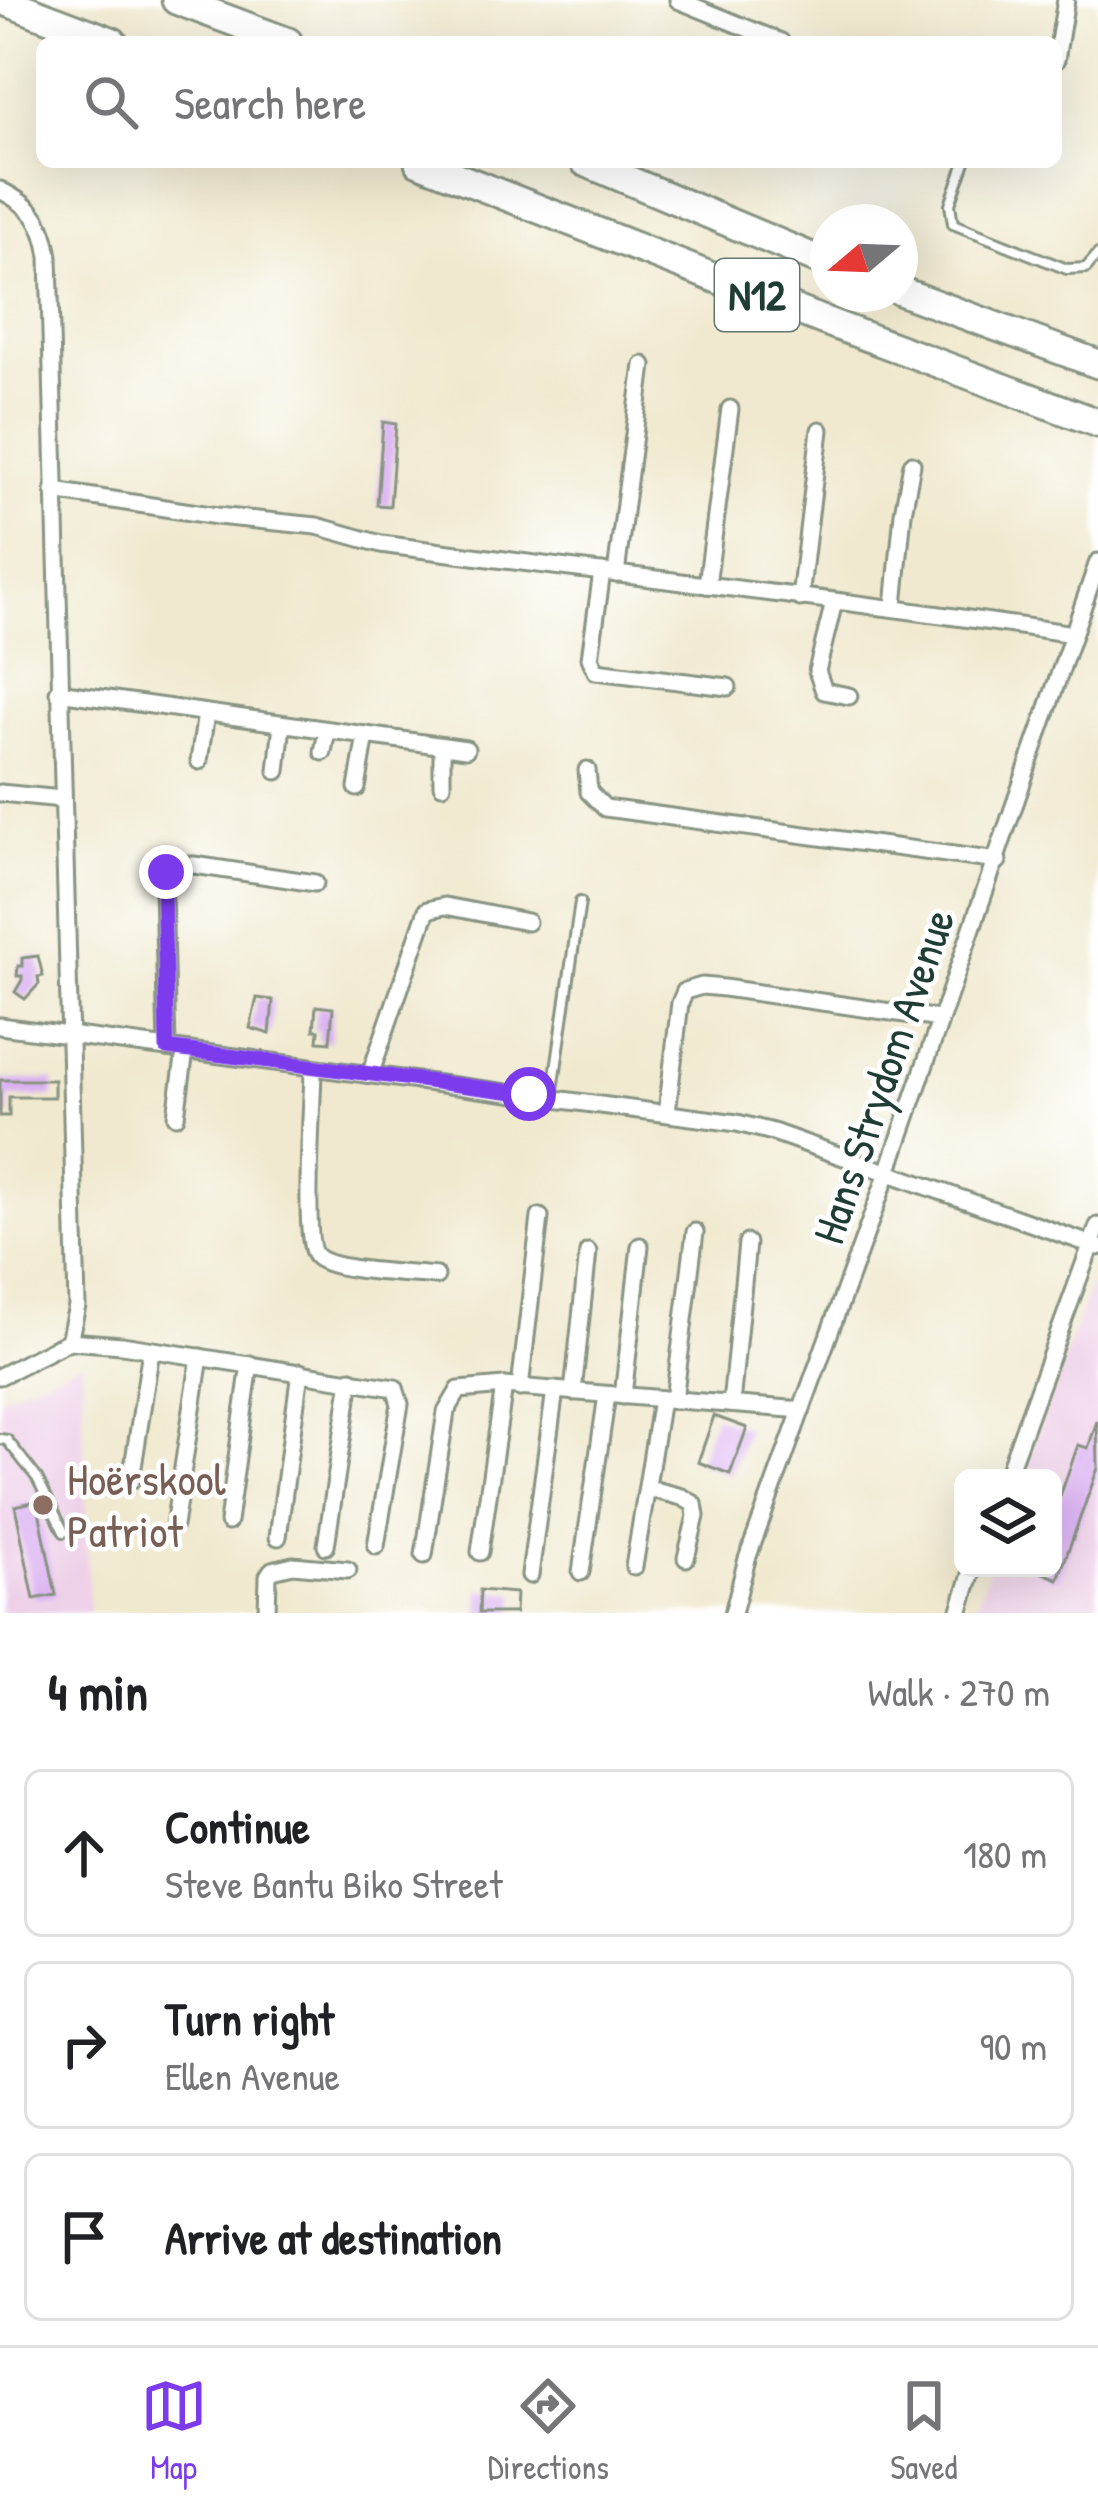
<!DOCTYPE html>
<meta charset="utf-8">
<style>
body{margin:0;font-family:"Patrick Hand",sans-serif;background:#f2f2f2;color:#202124}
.controls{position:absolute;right:36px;bottom:36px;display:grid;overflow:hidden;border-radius:18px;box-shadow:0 12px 48px #0002}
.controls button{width:108px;height:108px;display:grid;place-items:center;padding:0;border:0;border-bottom:3px solid #e0e0e0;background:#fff;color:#202124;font:60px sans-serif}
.compass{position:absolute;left:810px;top:204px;width:108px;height:108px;border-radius:50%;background:#fff;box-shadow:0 12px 48px #0002;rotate:251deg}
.stop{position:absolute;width:36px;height:36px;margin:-27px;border:9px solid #7c3aed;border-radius:50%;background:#fff}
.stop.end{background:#7c3aed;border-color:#fff;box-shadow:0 3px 12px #0008}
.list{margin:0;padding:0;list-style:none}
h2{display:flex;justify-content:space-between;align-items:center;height:156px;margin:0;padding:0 48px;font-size:51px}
h2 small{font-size:39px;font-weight:400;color:#757577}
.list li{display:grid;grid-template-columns:78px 1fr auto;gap:36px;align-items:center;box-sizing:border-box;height:168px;margin:0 24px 24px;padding:0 24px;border:3px solid #e0e0e0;border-radius:18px}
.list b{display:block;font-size:45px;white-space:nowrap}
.list p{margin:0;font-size:39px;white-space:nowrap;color:#757577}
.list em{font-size:39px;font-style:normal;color:#757577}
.icon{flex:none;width:66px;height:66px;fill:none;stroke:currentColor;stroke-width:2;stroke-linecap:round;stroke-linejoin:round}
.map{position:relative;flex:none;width:1098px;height:1613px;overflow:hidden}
.search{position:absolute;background:#fff;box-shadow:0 12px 48px #0002;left:36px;right:36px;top:36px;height:132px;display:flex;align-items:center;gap:30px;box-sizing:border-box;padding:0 42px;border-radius:18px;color:#757577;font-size:45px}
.sheet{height:732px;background:#fff}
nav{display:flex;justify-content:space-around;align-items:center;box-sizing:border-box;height:168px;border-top:3px solid #e0e0e0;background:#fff;font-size:33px;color:#757577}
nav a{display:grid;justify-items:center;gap:6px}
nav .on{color:#7c3aed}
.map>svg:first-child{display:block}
</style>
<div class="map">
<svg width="1098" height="1613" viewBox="0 0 1098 1613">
<rect width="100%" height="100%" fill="#fff"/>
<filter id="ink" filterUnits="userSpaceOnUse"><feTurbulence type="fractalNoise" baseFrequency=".00833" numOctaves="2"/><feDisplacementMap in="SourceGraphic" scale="24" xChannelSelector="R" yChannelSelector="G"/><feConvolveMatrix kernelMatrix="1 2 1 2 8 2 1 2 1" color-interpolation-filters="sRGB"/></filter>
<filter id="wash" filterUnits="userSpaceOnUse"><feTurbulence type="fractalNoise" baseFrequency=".004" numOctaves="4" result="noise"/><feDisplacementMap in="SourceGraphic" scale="48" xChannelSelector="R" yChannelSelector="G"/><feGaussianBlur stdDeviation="2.7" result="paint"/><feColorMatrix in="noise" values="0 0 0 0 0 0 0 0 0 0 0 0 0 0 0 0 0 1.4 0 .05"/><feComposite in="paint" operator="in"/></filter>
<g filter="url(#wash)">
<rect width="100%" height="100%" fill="#f0e9cf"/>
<g fill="#eed0e8">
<path d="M1098,1283v330h-125l16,-45h64v-90h-32l69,-192z"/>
<path d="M82,1362l7,251h-89v-216z"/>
</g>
<g id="blocks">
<g fill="#d9adf2">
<path d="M383,422l13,2 -6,82 -13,-1z"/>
<path d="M38,956l5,20 -5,1 1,7 -14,15 -10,-7 7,-12v-4h-5l1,-10h4v-8z"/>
<path d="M257,998l16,2 -3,34 -20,-6z"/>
<path d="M316,1006l17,2 -3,34 -12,-1 1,-11h-5z"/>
<path d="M0,1080h54v17h-45v19h-9z"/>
<path d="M714,1416l33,12 -17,46 -32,-12z"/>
<path d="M1097,1421l1,47 -40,111 -27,-11h22v-52l25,-71 10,3z"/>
<path d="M37,1501l19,94 -22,4 -19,-93z"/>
<path d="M480,1590l36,3 -1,20h-36z"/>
</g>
</g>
</g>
<g filter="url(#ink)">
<use href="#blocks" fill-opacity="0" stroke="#889382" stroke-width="3"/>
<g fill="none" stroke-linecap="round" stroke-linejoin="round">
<g stroke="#889382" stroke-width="14">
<g id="lane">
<path d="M965,162l-15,42 3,20 114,45 19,-1 12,-14"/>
<path d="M552,1097l28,-195"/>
<path d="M0,1439l7,1 30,38 27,54"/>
</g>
</g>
<g stroke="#889382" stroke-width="21">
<g id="street">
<path d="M678,0l103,42"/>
<path d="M1056,60l10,-60"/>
<path d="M0,190c32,16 44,31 49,67l28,1049 -8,35"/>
<path d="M54,491l163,25 100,10 64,18c231,31 462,55 692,90"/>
<path d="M602,572l-12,86 6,13 132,16"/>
<path d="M616,574l27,-209"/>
<path d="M707,585l23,-176"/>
<path d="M800,598l20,-168"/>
<path d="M834,602l-17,69 7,20 25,5"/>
<path d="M894,606l9,-93 9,-49"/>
<path d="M58,692l408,57"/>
<path d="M323,752l4,-22"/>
<path d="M199,761l7,-48"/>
<path d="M587,770l2,22 16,16 393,53"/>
<path d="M277,771l5,-47"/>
<path d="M442,785v-39"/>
<path d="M357,788l9,-53"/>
<path d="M0,793l62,6"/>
<path d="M0,1026l737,97 36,9 325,115"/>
<path d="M167,1048l-4,-163 3,-13 16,-7h12l121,18"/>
<path d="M313,1069c0,28 -11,173 3,187 15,16 96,17 120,20"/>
<path d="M370,1075l57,-165 18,-4 82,16"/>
<path d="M667,1112l13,-109 5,-12 17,-5 22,2 216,31"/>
<path d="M176,1116l9,-65"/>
<path d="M69,1341l53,4 273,43 5,16 -24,142"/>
<path d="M0,1376l69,-35"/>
<path d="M520,1388l20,-171"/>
<path d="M573,1392l15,-140"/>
<path d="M623,1396l17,-150"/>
<path d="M674,1400l21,-168"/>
<path d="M731,1404l16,-161"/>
<path d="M1006,1478l92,-252"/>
<path d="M131,1480l20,-130"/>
<path d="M647,1488l35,9 12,7 2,12 -10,42"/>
<path d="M228,1522l22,-158"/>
<path d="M174,1526l26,-169"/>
<path d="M278,1537l22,-165"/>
<path d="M326,1546l25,-167"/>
<path d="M480,1552l24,-166"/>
<path d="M424,1555l22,-143 13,-22 45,-4 298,24"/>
<path d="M634,1567l27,-168"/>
<path d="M581,1572l26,-177"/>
<path d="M530,1575l25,-185"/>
<path d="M267,1613l1,-37 4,-6 21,-5 55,5"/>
<path d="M733,1613l14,-54 140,-384 211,-613"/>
<path d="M959,1613l14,-45"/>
</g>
</g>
<g stroke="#889382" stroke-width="33">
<g id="highway">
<path d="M2,0l111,42"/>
<path d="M176,0l112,42"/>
<path d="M419,162l403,158 276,103"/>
<path d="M585,162l243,102"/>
<path d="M900,291l198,73"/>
</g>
</g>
<use href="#lane" stroke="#fff" stroke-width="8"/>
<use href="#street" stroke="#fff" stroke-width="15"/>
<use href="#highway" stroke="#fff" stroke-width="27"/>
</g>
</g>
<g fill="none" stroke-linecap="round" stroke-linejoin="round" filter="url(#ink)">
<path stroke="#7c3aed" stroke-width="15" d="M166,872l-3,13 4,163 362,46"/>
</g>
<circle fill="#8d6e63" stroke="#fff" stroke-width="4.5" cx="43" cy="1505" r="12"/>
<g text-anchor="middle" stroke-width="9" stroke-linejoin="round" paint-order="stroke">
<rect fill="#fff" stroke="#627771" stroke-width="3" x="715" y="259" width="84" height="72" rx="9"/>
<g font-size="42" font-weight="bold" fill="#1f3d34">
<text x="757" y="310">N12</text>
</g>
<g font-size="45" fill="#1f3d34" stroke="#fff">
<text transform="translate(883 1076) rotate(-71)" y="16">Hans Strydom Avenue</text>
</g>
<g font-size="45" fill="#785e54" stroke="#fff" text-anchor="start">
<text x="67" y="1495">Hoërskool<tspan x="67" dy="52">Patriot</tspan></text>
</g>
</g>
</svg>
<div class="controls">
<button><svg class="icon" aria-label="layers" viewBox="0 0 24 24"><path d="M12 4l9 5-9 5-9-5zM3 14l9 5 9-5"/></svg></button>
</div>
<svg class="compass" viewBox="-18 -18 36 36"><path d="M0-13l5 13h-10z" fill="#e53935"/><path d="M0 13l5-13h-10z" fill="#757577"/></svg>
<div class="stop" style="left:529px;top:1094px"></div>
<div class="stop end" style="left:166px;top:872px"></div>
<div class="search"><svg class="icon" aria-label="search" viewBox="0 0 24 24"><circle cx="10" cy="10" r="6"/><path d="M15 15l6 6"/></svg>Search here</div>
</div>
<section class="sheet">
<h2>4 min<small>Walk · 270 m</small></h2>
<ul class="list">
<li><svg class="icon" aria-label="ahead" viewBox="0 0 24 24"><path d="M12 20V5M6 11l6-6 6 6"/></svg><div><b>Continue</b><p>Steve Bantu Biko Street</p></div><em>180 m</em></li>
<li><svg class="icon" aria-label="right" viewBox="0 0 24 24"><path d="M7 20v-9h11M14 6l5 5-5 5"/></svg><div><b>Turn right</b><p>Ellen Avenue</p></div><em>90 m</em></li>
<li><svg class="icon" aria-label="arrive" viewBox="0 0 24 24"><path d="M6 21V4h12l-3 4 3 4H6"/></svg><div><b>Arrive at destination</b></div></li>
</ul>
</section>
<nav>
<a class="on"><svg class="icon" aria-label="map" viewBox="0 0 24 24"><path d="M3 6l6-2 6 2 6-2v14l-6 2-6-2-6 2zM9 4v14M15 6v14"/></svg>Map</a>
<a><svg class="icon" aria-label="directions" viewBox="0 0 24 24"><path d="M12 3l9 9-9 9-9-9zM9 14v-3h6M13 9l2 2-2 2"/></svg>Directions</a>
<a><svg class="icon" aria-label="saved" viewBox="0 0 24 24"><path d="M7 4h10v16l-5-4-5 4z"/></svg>Saved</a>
</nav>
